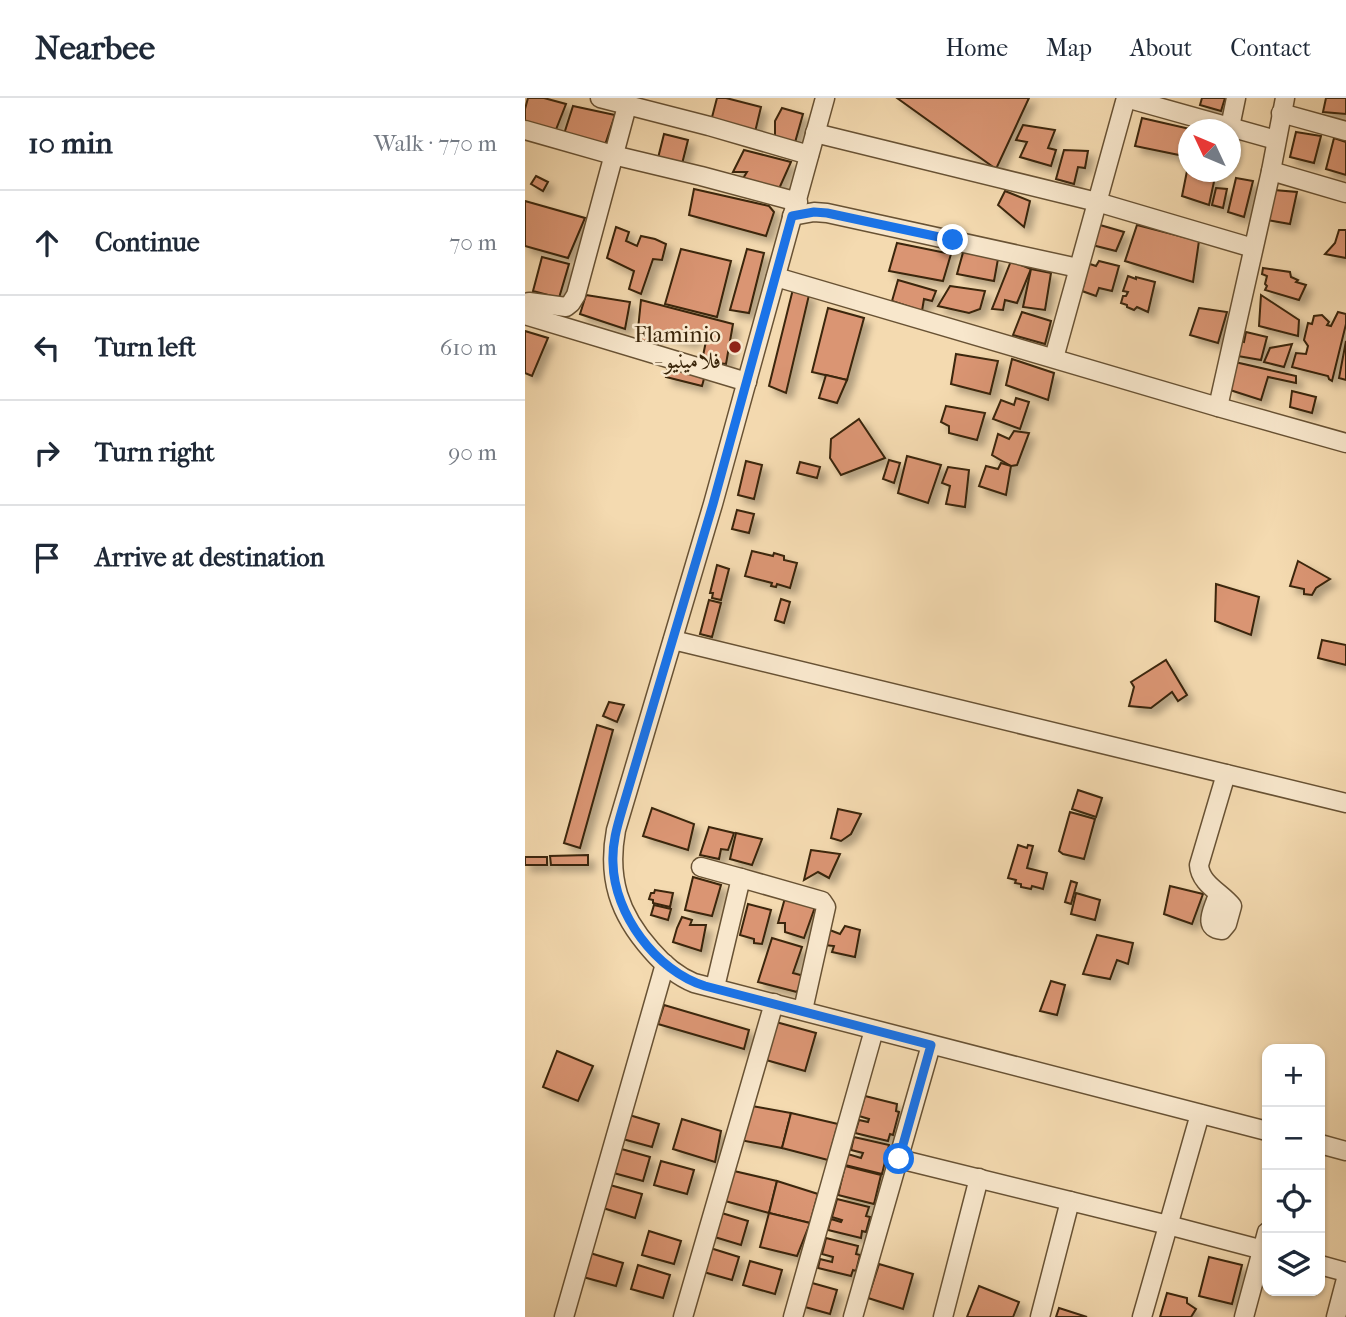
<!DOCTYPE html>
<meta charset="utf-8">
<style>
body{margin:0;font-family:"IM FELL French Canon",Amiri,serif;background:#f2f2f3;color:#1f2937}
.controls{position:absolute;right:21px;bottom:21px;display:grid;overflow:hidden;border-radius:14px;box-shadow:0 2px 5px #0004}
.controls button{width:63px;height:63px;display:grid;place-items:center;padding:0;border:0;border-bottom:2px solid #e0e1e3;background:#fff;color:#1f2937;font:35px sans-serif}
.compass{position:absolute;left:653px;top:21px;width:63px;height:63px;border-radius:50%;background:#fff;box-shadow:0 2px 5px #0004;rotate:314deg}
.stop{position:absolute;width:21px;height:21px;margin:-16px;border:5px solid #1a73e8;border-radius:50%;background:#fff}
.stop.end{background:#1a73e8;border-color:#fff;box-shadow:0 2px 7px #0008}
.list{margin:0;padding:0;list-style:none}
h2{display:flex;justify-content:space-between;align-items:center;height:91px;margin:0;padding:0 28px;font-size:30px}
h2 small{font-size:23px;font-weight:400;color:#747a83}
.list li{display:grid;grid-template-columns:46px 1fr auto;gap:21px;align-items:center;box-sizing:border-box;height:105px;padding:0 28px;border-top:2px solid #e0e1e3}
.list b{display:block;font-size:26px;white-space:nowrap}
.list em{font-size:23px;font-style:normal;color:#747a83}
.icon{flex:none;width:38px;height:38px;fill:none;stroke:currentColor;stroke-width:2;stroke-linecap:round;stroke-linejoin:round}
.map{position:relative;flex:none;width:821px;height:1219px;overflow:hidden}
header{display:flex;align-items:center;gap:42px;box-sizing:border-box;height:98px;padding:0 35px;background:#fff;border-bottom:2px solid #e0e1e3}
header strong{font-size:33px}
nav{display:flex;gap:38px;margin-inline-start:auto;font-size:24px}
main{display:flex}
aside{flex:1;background:#fff}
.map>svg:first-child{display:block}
</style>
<header>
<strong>Nearbee</strong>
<nav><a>Home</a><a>Map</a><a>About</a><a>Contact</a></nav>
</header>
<main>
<aside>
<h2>10 min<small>Walk · 770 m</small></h2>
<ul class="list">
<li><svg class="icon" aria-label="ahead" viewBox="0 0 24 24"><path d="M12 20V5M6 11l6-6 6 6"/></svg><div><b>Continue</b></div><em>70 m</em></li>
<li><svg class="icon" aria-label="left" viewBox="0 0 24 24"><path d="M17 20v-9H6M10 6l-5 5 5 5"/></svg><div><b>Turn left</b></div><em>610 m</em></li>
<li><svg class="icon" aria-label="right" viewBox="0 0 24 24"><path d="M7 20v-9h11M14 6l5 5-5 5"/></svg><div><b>Turn right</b></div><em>90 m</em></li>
<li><svg class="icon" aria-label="arrive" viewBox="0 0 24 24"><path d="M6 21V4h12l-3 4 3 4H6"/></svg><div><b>Arrive at destination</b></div></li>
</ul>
</aside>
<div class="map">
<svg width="821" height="1219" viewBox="0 0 821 1219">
<defs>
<filter id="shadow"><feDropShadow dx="6" dy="6" stdDeviation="3.5" flood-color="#0004"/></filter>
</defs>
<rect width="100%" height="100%" fill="#f4dab0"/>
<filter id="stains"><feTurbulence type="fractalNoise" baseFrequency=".00286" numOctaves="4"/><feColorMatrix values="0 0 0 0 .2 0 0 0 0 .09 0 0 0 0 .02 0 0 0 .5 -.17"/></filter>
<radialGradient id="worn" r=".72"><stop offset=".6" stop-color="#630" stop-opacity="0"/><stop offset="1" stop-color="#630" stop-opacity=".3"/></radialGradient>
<g fill="#da9573" stroke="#3a250a" stroke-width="2" filter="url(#shadow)">
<path d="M3,0h16l22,6 -11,28 -30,-9v-14z"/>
<path d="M192,0h9l35,9 -6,25 -44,-11z"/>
<path d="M372,0h132l-33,71z"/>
<path d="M677,0h23l-4,13 -21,-6z"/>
<path d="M801,0h20v16l-23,-2z"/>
<path d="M48,8l42,9 -10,30 -41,-11z"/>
<path d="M257,10l21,6 -9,32 -19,-4v-21z"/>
<path d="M617,20l48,11 -6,27 -49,-10z"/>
<path d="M498,27l32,5 -7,18 8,2 -5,16 -31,-9 7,-15 -11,-2z"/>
<path d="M771,34l25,4 -7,27 -24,-6z"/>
<path d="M139,36l24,6 -6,24 -24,-6z"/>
<path d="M809,40l12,4v33l-20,-6z"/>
<path d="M219,52l47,12 -13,29 -36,-11 5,-8h-14z"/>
<path d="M539,52l24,1 -3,17 -7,-1 -4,17 -18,-5z"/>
<path d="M662,73l28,6 -6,28 -27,-9z"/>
<path d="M11,78l12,6 -5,9 -12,-7z"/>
<path d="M711,80l17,3 -9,36 -16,-5z"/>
<path d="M691,90l11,1 -4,19 -11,-3z"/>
<path d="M169,91l75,17 5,6 -8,24 -77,-21z"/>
<path d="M749,92l23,2 -7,32 -23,-4z"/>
<path d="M480,93l25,10 -6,26 -26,-22z"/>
<path d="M0,103l60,17 -17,40 -43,-12z"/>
<path d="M575,127l24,7 -8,19 -24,-6z"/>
<path d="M612,127l62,16 -6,41 -68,-21z"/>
<path d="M91,129l13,5 -3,9 11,5 4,-10 14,3 11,5 -4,16 -9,-1 -12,35 -12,-5 5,-18 -27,-13z"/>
<path d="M814,132h7v28l-21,-4 10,-11z"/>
<path d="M372,145l54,11 -8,27 -54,-10z"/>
<path d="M156,151l50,12 -14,56 -52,-13z"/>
<path d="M222,151l17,4 -15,60 -19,-3z"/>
<path d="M439,151l34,10 -4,22 -37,-7z"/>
<path d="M17,159l27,7 -10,34 -26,-7z"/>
<path d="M486,163l20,8 -14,34 -12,-3 -2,10 -11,-1z"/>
<path d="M574,163l20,5 -7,25 -13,-3 -3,8 -14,-5 3,-11 -3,-2 5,-15 9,3z"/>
<path d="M738,170l27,4 1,5 7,3 -2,2 10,3 -7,15 -34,-10 2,-4 -2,-2 2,-8 -5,-2z"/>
<path d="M506,171l20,4 -6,37 -22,-3z"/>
<path d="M603,178l8,3v-2l19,5 -7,30 -11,-5 -3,3 -7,-3v-2l-6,-2 2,-7h3l2,-4 -5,-1z"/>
<path d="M373,182l38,11 -4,10 -8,-2 -2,12 -30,-10z"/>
<path d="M425,188l35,5 -5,18 -11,4 -31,-7z"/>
<path d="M268,191l16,6 -23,98 -17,-7z"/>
<path d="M61,197l44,7 -5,27 -45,-15z"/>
<path d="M736,197l38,25 -1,16 -39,-10z"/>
<path d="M116,202l92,24 -7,40 -24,-3 5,-25 -11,-2 -4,8 -36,-10 -4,12 -15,-5z"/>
<path d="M303,210l36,10 -17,62 -35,-8z"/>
<path d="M674,210l28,4 -9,31 -28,-8z"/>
<path d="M497,214l29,9 -6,23 -32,-9z"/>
<path d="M813,214l8,2v10l-14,57 -3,-2 -1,-3 -36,-9 4,-14 10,1 2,-8 -4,-6 4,-17 4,1 2,-8 8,-1 7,7 -2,3 4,1z"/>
<path d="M0,233l23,7 -16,38 -7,-3z"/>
<path d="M721,234l21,5 -6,23 -29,-5 4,-15 8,2z"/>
<path d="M821,243v39l-7,-2z"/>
<path d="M767,246l-8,23 -20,-5 6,-14z"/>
<path d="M431,256l42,7 -8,33 -39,-10z"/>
<path d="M145,261l35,16 -3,11 -36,-9z"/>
<path d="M487,261l42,14 -6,27 -42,-15z"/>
<path d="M710,264l61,14v7l-28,-6 -7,23 -31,-10z"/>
<path d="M301,277l21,5 -10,23 -18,-5z"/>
<path d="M767,293l24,6 -4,16 -22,-6z"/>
<path d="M491,300l13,4 -9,27 -27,-10 8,-19 13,5z"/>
<path d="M421,308l39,7 -8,27 -28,-7v-7l-8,-4z"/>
<path d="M334,321l26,39 -44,17 -11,-17 1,-19z"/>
<path d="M489,333l15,2 -12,32 -6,1 -19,-11 6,-21 11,5z"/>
<path d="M382,358l34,9 -13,38 -30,-10z"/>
<path d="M364,362l11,3 -6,20 -11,-4z"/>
<path d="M221,363l16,4 -8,34 -16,-4z"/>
<path d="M275,364l20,5 -3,11 -20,-5z"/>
<path d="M476,365l10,3 -5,29 -27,-9 7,-20 12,3z"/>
<path d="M423,369l21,3 -4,37 -19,-3 4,-18 -8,-3z"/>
<path d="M212,412l17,4 -5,19 -17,-4z"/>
<path d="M227,453l21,5 1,-3 10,3v4l13,3 -7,25 -13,-4 -1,3 -5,-1 1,-3 -27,-7z"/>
<path d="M773,463l32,18 -14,9 -4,7 -8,-1v-5l-14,-3z"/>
<path d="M192,467l12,4 -8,31 -9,-2 1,-5h-3z"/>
<path d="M691,486l43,13 -8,38 -36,-14z"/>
<path d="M256,501l9,3 -6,21 -9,-3z"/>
<path d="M184,502l12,3 -9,34 -12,-3z"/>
<path d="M797,542l24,5v20l-28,-7z"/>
<path d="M641,562l21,35 -9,6 -6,-9 -21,16 -22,-2 5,-19 -3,-5z"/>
<path d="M84,604l15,3 -7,17 -14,-6z"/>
<path d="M72,627l16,5 -33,118 -16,-5z"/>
<path d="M553,692l24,8 -6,19 -24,-8z"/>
<path d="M127,710l42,16 -6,26 -45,-14z"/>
<path d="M313,711l23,5 -10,20 -10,7 -10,-3z"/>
<path d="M545,714l25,7 -11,40 -21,-5 -4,-3z"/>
<path d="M184,729l25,6 -6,17 -7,-1 -2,10 -19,-4z"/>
<path d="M211,735l26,6 -10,26 -22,-6z"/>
<path d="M493,747l9,3 1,-3 5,1 -6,22 20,5 -4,16 -11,-3 -1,3 -10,-2v-3l-6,-1 1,-3 -8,-2z"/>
<path d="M286,752l29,4 -11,24 -11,-6 -14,8z"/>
<path d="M63,757v10h-37l-1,-9z"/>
<rect x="0" y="759" width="22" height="8"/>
<path d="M168,779l28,8 -9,31 -27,-6z"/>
<path d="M546,783l6,2 -6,21 -6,-2z"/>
<path d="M645,788l33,8 -11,30 -28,-10z"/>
<path d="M130,792l18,3 -3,14 -17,-4v-3l-4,-1 2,-6h3z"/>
<path d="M551,795l24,7 -5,20 -24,-6z"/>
<path d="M260,800l30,9 -11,31 -19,-6v-9h-7z"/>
<path d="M223,806l23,6 -9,34 -8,-1v-4l-14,-4z"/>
<path d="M129,807l17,4 -3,11 -17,-5z"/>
<path d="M157,819l10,3 -2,5h16l-5,26 -28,-9 4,-14z"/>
<path d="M320,828l15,4 -5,27 -23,-5 2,-6 -9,-1 2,-16 13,5z"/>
<path d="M572,837l36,8 -5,21 -11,-4 -7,19 -27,-5z"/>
<path d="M247,840l30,9 -9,26 11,3 -7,16 -39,-10z"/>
<path d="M526,883l14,4 -8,30 -17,-4z"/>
<path d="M139,907l85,25 -5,19 -86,-25z"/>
<path d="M251,924l40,11 -11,38 -39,-11z"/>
<path d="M32,953l36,15 -15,35 -35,-14z"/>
<path d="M340,998l32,8 -1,7 3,1 -6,23 -3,-1 -2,7 -33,-8 4,-13 9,2 1,-3 -10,-3z"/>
<path d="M227,1008l39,7 -9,35 -42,-8z"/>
<path d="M266,1015l47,11 -10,36 -46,-12z"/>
<path d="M101,1016l33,10 -7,23 -33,-9z"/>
<path d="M157,1021l39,12 -6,31 -42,-13z"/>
<path d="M329,1039l35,8 -7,29 -37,-9 3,-11 13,4 2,-5 -12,-3z"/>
<path d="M93,1050l32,9 -7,24 -33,-9z"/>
<path d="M136,1063l33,9 -7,24 -33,-9z"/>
<path d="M320,1068l36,9 -7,29 -36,-9z"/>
<path d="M209,1073l43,10 -8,32 -44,-12z"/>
<path d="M252,1083l41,13 -8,29 -41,-10z"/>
<path d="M85,1087l32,9 -7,24 -32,-10z"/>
<path d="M312,1101l32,8 -3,9 4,1 -4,15 -4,-1 -1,7 -33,-8 3,-11 10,3 1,-2 -10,-3z"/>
<path d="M190,1113l33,10 -7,24 -33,-10z"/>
<path d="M244,1115l41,10 -13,33 -37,-9z"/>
<path d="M124,1133l32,10 -7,23 -32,-9z"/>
<path d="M301,1140l32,8 -2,8 4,1 -4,16 -3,-1 -2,6 -33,-8 2,-9 12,3 1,-5 -11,-3z"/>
<path d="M182,1149l32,10 -7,23 -32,-9z"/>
<path d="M65,1155l33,10 -7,23 -33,-9z"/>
<path d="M684,1159l33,8 -10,39 -33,-8z"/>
<path d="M225,1163l32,9 -7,24 -32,-9z"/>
<path d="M354,1166l34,10 -10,35 -35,-11z"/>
<path d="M113,1167l32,10 -7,23 -32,-9z"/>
<path d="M280,1183l32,9 -7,24 -32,-9z"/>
<path d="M454,1188l40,16 -6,15h-46z"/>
<path d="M642,1195l20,5v5l9,6 -5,8h-31z"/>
<path d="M534,1210l28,9h-31z"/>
</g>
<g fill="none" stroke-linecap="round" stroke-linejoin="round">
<g stroke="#685234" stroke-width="21">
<g id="minor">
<path d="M75,0l109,28 100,29"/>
<path d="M300,0l-112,406 -97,326c-9,48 3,84 35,120 12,14 26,26 43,33l573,148"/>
<path d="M601,0l150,42"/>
<path d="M756,15l65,18"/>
<path d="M705,29l6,-29"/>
<path d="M0,32l88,25 88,21 97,26"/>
<path d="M290,35l282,69 156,46"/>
<path d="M746,73l75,22"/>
<path d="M267,118l22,-4 13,1 251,55"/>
<path d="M251,179l442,130 128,36"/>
<path d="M0,205l4,-1 37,5 5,-4 5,-8 51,-189"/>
<path d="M0,217l222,67"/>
<path d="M529,260l72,-260"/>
<path d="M693,309l53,-236 14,-73"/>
<path d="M148,542l673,163"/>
<path d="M176,769l40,11"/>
<path d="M696,799l-5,3c-4,12 -13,28 6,30l5,-6 5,-18c-10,-13 -32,-22 -33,-41l27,-91"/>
<path d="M190,889l26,-109 81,23 4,6 -23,103"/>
<path d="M795,1046l26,7"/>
<path d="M374,1061l269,66 99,26"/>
<path d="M795,1167l26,7"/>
<path d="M39,1219l101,-353"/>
<path d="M158,1219l91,-314"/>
<path d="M268,1219l81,-287"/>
<path d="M328,1219l78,-272"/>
<path d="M418,1219l36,-139"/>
<path d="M515,1219l30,-116"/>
<path d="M617,1219l58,-203"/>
<path d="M719,1219l23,-85"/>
<path d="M811,1219l10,-38"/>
</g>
</g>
<use href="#minor" stroke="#f8e7cc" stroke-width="18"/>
</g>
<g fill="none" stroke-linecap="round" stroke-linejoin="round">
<path stroke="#1a73e8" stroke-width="9" d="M374,1061l32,-114 -226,-59c-49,-15 -91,-72 -92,-123 -1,-19 4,-36 9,-53l91,-306 79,-288 22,-4 13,1 126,27"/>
</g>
<circle fill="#8f2418" stroke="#f8e7cc" stroke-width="2.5" cx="210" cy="249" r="7"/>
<g text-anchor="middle" stroke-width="5" stroke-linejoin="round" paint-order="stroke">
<g font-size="23" fill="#3a250a" stroke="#f8e7cc" text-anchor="end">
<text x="196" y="244">Flaminio<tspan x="196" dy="26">- فلامينيو</tspan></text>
</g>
</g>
<rect width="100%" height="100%" filter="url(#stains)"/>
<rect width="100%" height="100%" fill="url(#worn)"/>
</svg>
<div class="controls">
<button>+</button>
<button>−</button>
<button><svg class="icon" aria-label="locate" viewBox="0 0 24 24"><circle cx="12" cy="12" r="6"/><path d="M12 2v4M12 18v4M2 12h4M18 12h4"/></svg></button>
<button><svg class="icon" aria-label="layers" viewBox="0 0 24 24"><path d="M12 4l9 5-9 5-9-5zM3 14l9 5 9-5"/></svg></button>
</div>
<svg class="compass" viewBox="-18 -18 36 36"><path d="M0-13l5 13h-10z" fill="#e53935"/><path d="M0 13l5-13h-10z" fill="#747a83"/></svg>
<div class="stop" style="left:374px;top:1061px"></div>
<div class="stop end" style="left:428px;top:142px"></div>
</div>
</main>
